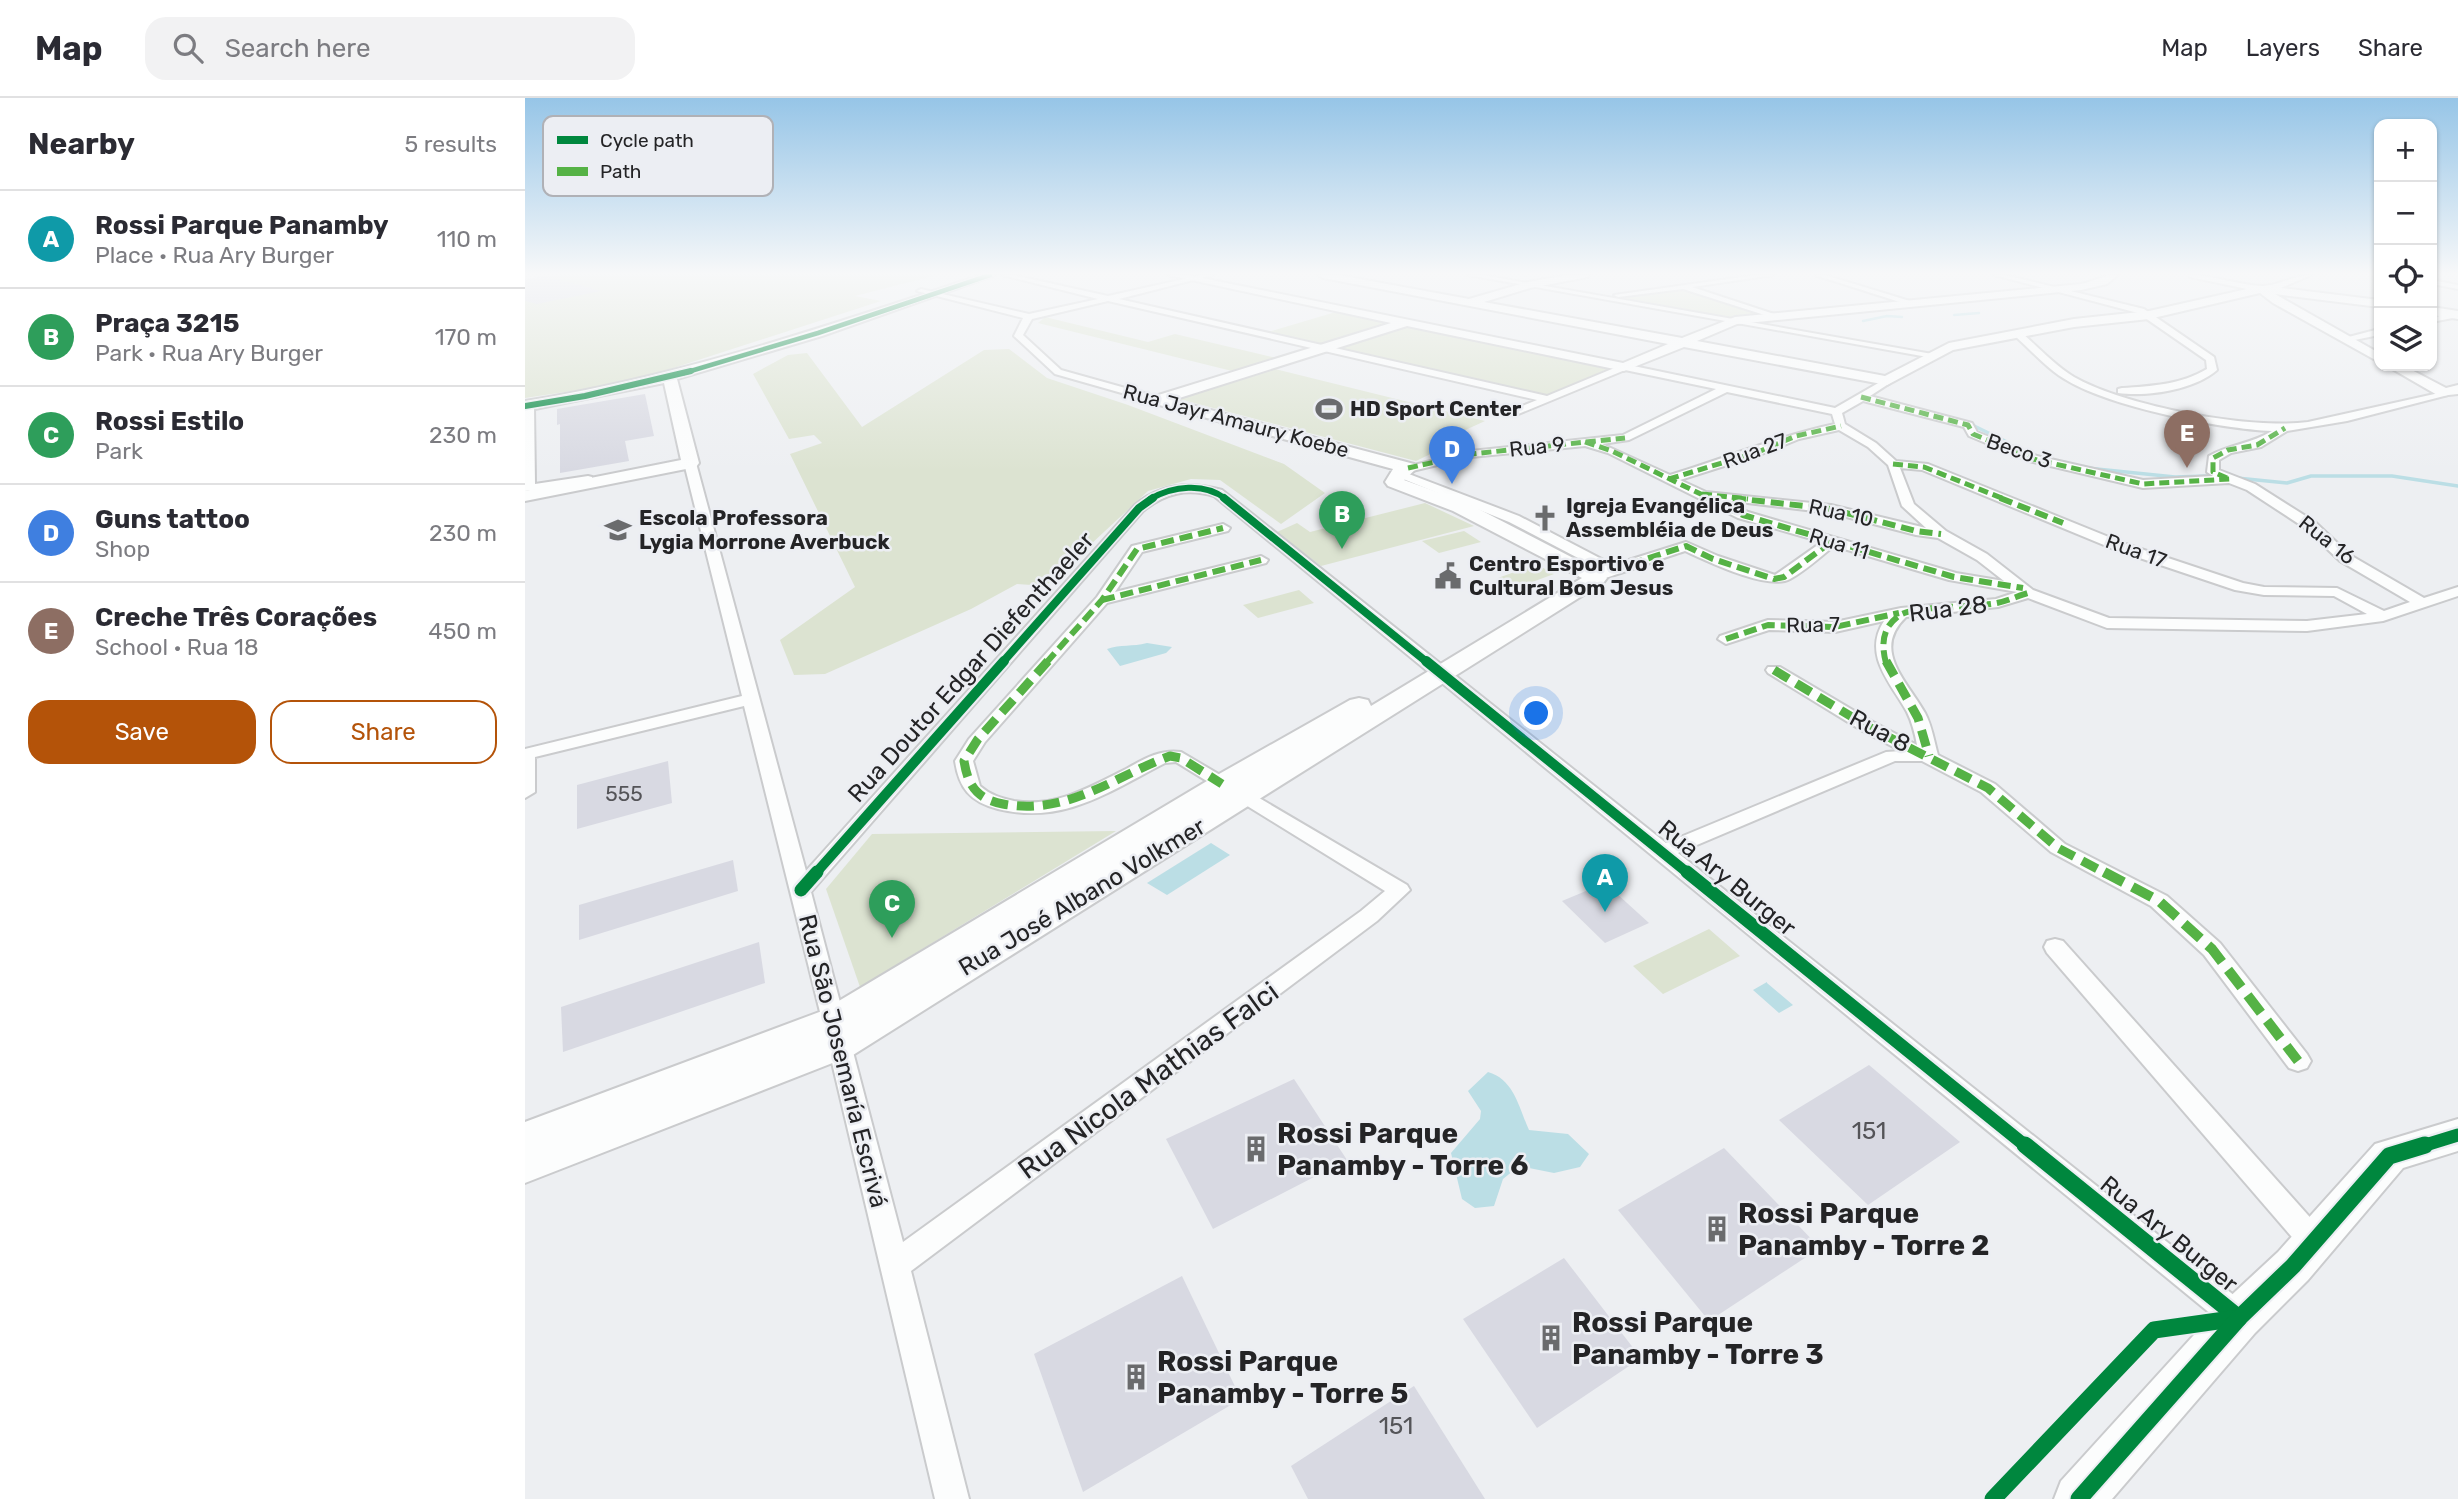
<!DOCTYPE html>
<meta charset="utf-8">
<style>
body{margin:0;font-family:Rubik,sans-serif;background:#f2f2f3;color:#2b2b33}
.controls{position:absolute;right:21px;top:21px;display:grid;overflow:hidden;border-radius:14px;box-shadow:0 2px 5px #0004}
.controls button{width:63px;height:63px;display:grid;place-items:center;padding:0;border:0;border-bottom:2px solid #e1e1e2;background:#fff;color:#2b2b33;font:35px sans-serif}
.you{position:absolute;left:1012px;top:616px;width:24px;height:24px;margin:-18px;border:5px solid #fff;border-radius:50%;background:#1a73e8;box-shadow:0 0 0 10px #1a73e833}
.badge{display:grid;place-items:center;width:46px;height:46px;border-radius:50%;background:#b45309;color:#fff;font-size:23px;font-weight:700}
.pin{position:absolute;translate:-50% -58px;filter:drop-shadow(0 2px 4px #0008)}
.pin::after{content:'';position:absolute;top:37px;width:24px;height:21px;background:inherit;clip-path:polygon(0 0,100% 0,50% 100%)}
.list{margin:0;padding:0;list-style:none}
h2{display:flex;justify-content:space-between;align-items:center;height:91px;margin:0;padding:0 28px;font-size:30px}
h2 small{font-size:23px;font-weight:400;color:#7c7c81}
.list li{display:grid;grid-template-columns:46px 1fr auto;gap:21px;align-items:center;box-sizing:border-box;height:98px;padding:0 28px;border-top:2px solid #e1e1e2}
.list b{display:block;font-size:26px;white-space:nowrap}
.list p{margin:0;font-size:23px;white-space:nowrap;color:#7c7c81}
.list em{font-size:23px;font-style:normal;color:#7c7c81}
.actions{display:flex;gap:14px;padding:21px 28px}
.actions a{flex:1;padding:16px 0;border:2px solid #b45309;border-radius:21px;text-align:center;font-size:24px;color:#b45309}
.actions .main{background:#b45309;color:#fff}
.icon{flex:none;width:38px;height:38px;fill:none;stroke:currentColor;stroke-width:2;stroke-linecap:round;stroke-linejoin:round}
.map{position:relative;flex:none;width:1933px;height:1401px;overflow:hidden}
header{display:flex;align-items:center;gap:42px;box-sizing:border-box;height:98px;padding:0 35px;background:#fff;border-bottom:2px solid #e1e1e2}
header strong{font-size:33px}
nav{display:flex;gap:38px;margin-inline-start:auto;font-size:24px}
.search{width:490px;height:63px;background:#f2f2f3;display:flex;align-items:center;gap:18px;box-sizing:border-box;padding:0 24px;border-radius:21px;color:#7c7c81;font-size:26px}
main{display:flex}
aside{flex:1;background:#fff}
.map>svg:first-child{display:block}
</style>
<header>
<strong>Map</strong>
<div class="search"><svg class="icon" aria-label="search" viewBox="0 0 24 24"><circle cx="10" cy="10" r="6"/><path d="M15 15l6 6"/></svg>Search here</div>
<nav><a>Map</a><a>Layers</a><a>Share</a></nav>
</header>
<main>
<aside>
<h2>Nearby<small>5 results</small></h2>
<ul class="list">
<li><span class="badge" style="background:#0f9aa8">A</span><div><b>Rossi Parque Panamby</b><p>Place · Rua Ary Burger</p></div><em>110 m</em></li>
<li><span class="badge" style="background:#2e9e5b">B</span><div><b>Praça 3215</b><p>Park · Rua Ary Burger</p></div><em>170 m</em></li>
<li><span class="badge" style="background:#2e9e5b">C</span><div><b>Rossi Estilo</b><p>Park</p></div><em>230 m</em></li>
<li><span class="badge" style="background:#3f7fe0">D</span><div><b>Guns tattoo</b><p>Shop</p></div><em>230 m</em></li>
<li><span class="badge" style="background:#8d6e63">E</span><div><b>Creche Três Corações</b><p>School · Rua 18</p></div><em>450 m</em></li>
</ul>
<div class="actions"><a class="main">Save</a><a>Share</a></div>
</aside>
<div class="map">
<svg width="1933" height="1401" viewBox="0 0 1933 1401">
<rect width="100%" height="100%" fill="#edeff2"/>
<g fill="#dce3d1">
<path d="M35,177h398h-21l-82,21 26,5 -226,73 -70,15 -60,9v-118z"/>
<path d="M1158,192l80,26 -27,4 -124,-22z"/>
<path d="M814,213l273,56 -65,29 -279,-64z"/>
<path d="M520,219l103,25 27,-8 101,24 -44,13 -194,-48z"/>
<path d="M484,251l38,29 81,27 156,59 41,29 -44,31 -61,-44 -29,-1 -43,12 -102,95 -29,-2 -46,25 -146,65 -31,1 -14,-35 75,-53 -65,-133 32,-11 -8,-8 -25,4 -36,-65 35,-19 19,-2 55,74 122,-77z"/>
<path d="M746,270l214,53 -24,11 9,3 -54,26 -241,-63z"/>
<path d="M900,405l49,23 -153,40 -44,-34 20,-9 13,9z"/>
<path d="M939,433l17,11 -42,11 -17,-12z"/>
<path d="M1011,466l18,10 -38,14 -18,-10z"/>
<path d="M774,492l15,13 -56,15 -15,-13z"/>
<path d="M591,733l-256,156 -34,-98 46,-55z"/>
<path d="M1184,831l31,27 -77,38 -30,-28z"/>
</g>
<g fill="#bbdee5">
<path d="M622,545l25,4 -6,6 -46,13 -13,-17c14,-5 25,-2 40,-6z"/>
<path d="M686,745l19,12 -63,40 -20,-12z"/>
<path d="M1242,884v1l26,22 -14,8 -26,-23z"/>
<path d="M963,974c26,7 31,36 41,58l39,4 21,20 -9,13 -26,6 -35,-7 -16,13 -9,27 -19,2 -13,-9 -11,-46 29,-34 1,-8 -13,-20z"/>
</g>
<g fill="none" stroke-linecap="round" stroke-linejoin="round">
<g stroke="#bbdee5" stroke-width="2.5">
<path d="M1429,217l25,-2"/>
<path d="M1338,223l24,-5 15,1"/>
</g>
<g stroke="#bbdee5" stroke-width="3.5">
<path d="M1443,325l37,18 7,8"/>
<path d="M1562,370l88,9 32,-1"/>
<path d="M1712,380l50,5 24,-7h81l66,10"/>
</g>
</g>
<g fill="#d8d9e2">
<path d="M18,178l49,12h-2l11,3 -64,13 -12,-3v-21z"/>
<path d="M120,296l9,42 -29,5 4,20 -69,12v-49l-3,1v-16z"/>
<path d="M143,663l4,42 -95,26v-44z"/>
<path d="M208,762l5,31 -159,49v-35z"/>
<path d="M1080,785l44,40 -44,20 -43,-42z"/>
<path d="M234,844l6,41 -202,69 -2,-45z"/>
<path d="M1344,967l91,77 -92,63 -89,-85z"/>
<path d="M769,981l53,81 -134,69 -47,-90z"/>
<path d="M1199,1050l96,100 -111,73 -91,-111z"/>
<path d="M1039,1160l77,100 -104,70 -74,-109z"/>
<path d="M657,1178l59,123 -158,93 -49,-138z"/>
<path d="M889,1288l71,113h-177l-17,-33z"/>
</g>
<g fill="none" stroke-linecap="round" stroke-linejoin="round">
<g stroke="#cacbcd" stroke-width="4">
<g id="street">
<path d="M477,177h11l95,21 94,-21h11l-94,24 428,97 77,-32 211,44 52,-30 3,1v4l-20,13 102,27 5,9 60,24 106,24 70,-4 -6,-4 2,-16c21,-12 42,-12 63,-25 -51,-2 -160,-24 -204,-50 -20,-11 -36,-30 -53,-45v-4h6c17,15 33,33 53,45 51,29 176,53 234,45l140,-31v4l-101,26 -60,10 -26,16 -30,6 -12,7v10l36,14 60,38 35,33 74,43 34,-11v9l-75,25 -76,10 -200,-3 -79,-30 -30,9 -92,10c-35,33 1,64 19,96 7,13 9,28 13,42l57,29 70,60 102,52 53,47 87,111 4,7 -4,7 -9,3 -9,-3 -85,-113 -53,-49 -100,-54 -70,-60 -59,-31h-27l-217,92 572,455 4,10 -4,10 -11,5 -11,-5 -1014,-832c-27,-8 -49,-3 -71,15l-332,381 92,350 458,-331 24,-20 -209,-129 -11,1c-57,29 -101,62 -167,46 -28,-7 -39,-21 -43,-48l14,-22 128,-142 35,-51 91,-22 7,4 -2,3 -86,21 -27,40 146,-36 7,4 -2,3 -159,40 -122,139 -12,19 7,25c10,9 21,12 34,15 41,7 76,-14 112,-32 18,-10 34,-20 55,-17l226,133 3,5 -33,31 -466,350 58,228h-34l-113,-479 -78,-314 -209,51v35l-10,6v-49l217,-53 -58,-233 2,-2 10,2 110,408 329,-366c26,-22 55,-24 87,-15l444,353 220,-91 15,-1 -40,-21 -93,-57 -2,-3 2,-3h12l93,55 44,23c-2,-11 -5,-23 -10,-33 -16,-29 -45,-57 -23,-91l-49,11 -66,-2 -43,14 -8,-5 2,-3 48,-16 67,2 66,-14 95,-9 21,-7 -68,-12 -115,-34c-14,11 -29,25 -44,33 -22,12 -83,-18 -105,-28 -14,4 -86,31 -93,30v-6l9,-5 -92,-48 -118,-48 10,-3 118,45 94,49 73,-23 32,14 57,19 47,-33 -84,-24 -130,-65 -23,-7 -114,11 -63,15 -6,-4 69,-17 152,-16 93,-46 -91,-19 -109,45 -5,-3 1,-2 25,-10 -429,-99 -76,18 -9,16 38,35 100,28v4l-4,1 -102,-29 -41,-38 9,-18 -106,-27 4,-2 108,25 69,-15zM1202,294l105,22 3,10c-56,12 -110,34 -165,51l-68,-31 27,-4zM1338,303l101,26 5,9 60,25 114,27 86,-5 18,7 58,38 35,33 70,41 -26,9 -47,-23 -73,-1 -21,-4 -117,-39 -198,-80 -32,-3 -20,-18 -31,-19 -3,-11zM1314,332l29,17 20,18 14,41 24,22 -95,-23 -125,-13 -26,-12 82,-26 37,-15zM1375,370l22,2 194,80 119,40 29,5 70,1 33,18 -60,7 -198,-3 -76,-28 -46,-36 -41,-23 -32,-27zM1198,402l108,13 85,22 22,3 39,22 27,21 -48,-8 -208,-61z"/>
<path d="M943,177h14l456,80 -5,3z"/>
<path d="M1231,177h17l-81,12 85,28v4l-94,-30 -65,8 -4,-2z"/>
<path d="M1290,177h10l88,27 -7,2z"/>
<path d="M1469,177h11l139,34 70,48 3,13c-23,20 -69,27 -99,23v-4l4,-1c30,-2 58,-3 85,-19l-1,-9 -68,-47z"/>
<path d="M1907,182l26,5v4l-26,-5z"/>
<path d="M1930,214l3,5 -26,5v-4z"/>
<path d="M1854,231v6l-34,7 -4,-3z"/>
<path d="M0,306l9,2 1,78 53,-8 4,1v6l-67,8z"/>
<path d="M1530,841l8,2 261,292 5,9 -5,9 -10,4 -10,-4 -257,-298 -3,-6 3,-6z"/>
</g>
</g>
<g stroke="#cacbcd" stroke-width="4">
<g id="secondary">
<path d="M456,177h14l-173,61 -145,43 22,84 -3,4 -171,34v-10l156,-31 -17,-77 -139,28v-10c157,-25 305,-76 456,-126z"/>
<path d="M643,177h19l436,88 45,-19 -345,-66 -5,-3h20l131,24 59,-17 40,-7h21l-1,2 -58,11 -46,14 198,36 53,-21 346,-33c13,-3 25,-10 37,-9l-11,9 -26,6 -344,34 -40,17 188,35 64,-33 125,-24 75,-8 98,-22 -57,-12 -1,-2c25,0 48,10 73,11 16,0 32,-11 49,-11l-30,13 98,12v7l-104,-13 104,59v9l-106,-59 -13,-10 -111,26 -75,8 -121,23 -66,35 -203,-38 -60,24 -217,-45 -234,74 241,64 3,4 -13,12 63,23 137,71 3,4 -3,4 -751,473 -328,128v-61l297,-111 390,-233 138,-78 9,-2 9,2 3,6 211,-128 -129,-67 -65,-25 -3,-4 8,-13 -241,-66 -2,-3 2,-3 239,-74z"/>
<path d="M1907,209l26,4v8l-26,-4z"/>
<path d="M1862,268h17l42,22 12,-3v9l-19,2z"/>
<path d="M1933,1021v32l-55,17 -95,112 -53,53 -143,166h-58l7,-18 162,-178 55,-51 97,-108z"/>
</g>
</g>
<use href="#street" fill="#fcfdfd" fill-rule="evenodd"/>
<use href="#secondary" fill="#fcfdfd" fill-rule="evenodd"/>
<g stroke="#55b245" stroke-width="5" stroke-dasharray="10 5" stroke-linecap="butt">
<path d="M1336,299l107,28 5,9 60,25 110,25 87,-5"/>
<path d="M1060,344l27,9 99,48"/>
<path d="M1368,366l31,3 80,32"/>
<path d="M883,370l63,-14 154,-16"/>
<path d="M1702,380l-14,-6v-14l15,-8 29,-5 28,-17"/>
<path d="M1144,381l89,-27 38,-16 45,-10"/>
<path d="M1177,396l46,5"/>
</g>
<g stroke="#55b245" stroke-width="6" stroke-dasharray="13 6" stroke-linecap="butt">
<path d="M1182,400l36,17 211,62 69,11"/>
<path d="M1208,400l98,11 85,22 25,3"/>
<path d="M1475,400l63,25"/>
<path d="M1087,472l74,-24 27,13 61,20 10,-2 47,-35"/>
<path d="M577,502l159,-40"/>
<path d="M1201,541l42,-14 67,2 64,-14"/>
<path d="M521,565l56,-63 35,-51 86,-21"/>
<path d="M1361,565c-5,-19 -4,-36 14,-48 14,-9 76,-8 97,-12 10,-2 21,-7 31,-10"/>
</g>
<g stroke="#55b245" stroke-width="9" stroke-dasharray="17 9" stroke-linecap="butt">
<path d="M523,563l-70,78 -14,22c4,25 13,38 39,43 64,12 110,-27 167,-48l11,2 41,26"/>
<path d="M1361,563l32,57 11,38"/>
<path d="M1249,572l93,56 121,62 70,60 49,26"/>
</g>
<path stroke="#55b245" stroke-width="10" stroke-dasharray="22 10" stroke-linecap="butt" d="M1579,774l55,29 53,48 86,112"/>
<g stroke="#eceef3" stroke-width="6">
<path id="cycleway-far5" d="M159,275l134,-40 172,-58"/>
</g>
<g stroke="#eceef3" stroke-width="9">
<g id="cycleway-far4">
<path d="M0,308l60,-10 106,-25"/>
<path d="M625,401c23,-13 54,-17 76,0"/>
</g>
</g>
<g stroke="#eceef3" stroke-width="11">
<g id="cycleway-far3">
<path d="M699,400l204,165"/>
<path d="M477,565l137,-155 14,-10"/>
</g>
</g>
<g stroke="#eceef3" stroke-width="14">
<g id="cycleway-far2">
<path d="M901,563l263,213"/>
<path d="M290,776l189,-213"/>
</g>
</g>
<g stroke="#eceef3" stroke-width="18">
<g id="cycleway-far1">
<path d="M1162,774l340,275"/>
<path d="M276,792l16,-18"/>
<path d="M1894,1049l39,-12"/>
</g>
</g>
<g stroke="#eceef3" stroke-width="21">
<g id="cycleway">
<path d="M1500,1047l214,173"/>
<path d="M1468,1401l161,-169 85,-12"/>
<path d="M1554,1401l160,-181 54,-52 96,-110 36,-11"/>
</g>
</g>
<use href="#cycleway-far5" stroke="#00873e" stroke-width="4.5"/>
<use href="#cycleway-far4" stroke="#00873e" stroke-width="6"/>
<use href="#cycleway-far3" stroke="#00873e" stroke-width="8"/>
<use href="#cycleway-far2" stroke="#00873e" stroke-width="10"/>
<use href="#cycleway-far1" stroke="#00873e" stroke-width="13"/>
<use href="#cycleway" stroke="#00873e" stroke-width="17"/>
</g>
<linearGradient id="sky" x2="0" y2="1"><stop stop-color="#96c5e7"/><stop offset="0.47" stop-color="#f7f8f9"/><stop offset="1" stop-color="#f7f8f9" stop-opacity="0"/></linearGradient>
<rect width="1933" height="373" fill="url(#sky)"/>
<defs>
<g id="stadium-bare" transform="scale(2.1)"><path d="M0-5a6.5 5 0 1 0 0 10a6.5 5 0 1 0 0-10ZM-3.5-1.8h7v3.6h-7Z" fill="#6a6b6d" stroke="#eceef3" stroke-width="2.5" paint-order="stroke"/></g>
<g id="church-bare" transform="scale(2.1)"><path d="M-1.2-6h2.4v3.5h3.3v2.4h-3.3V6h-2.4V-.1h-3.3v-2.4h3.3Z" fill="#6a6b6d" stroke="#eceef3" stroke-width="2.5" paint-order="stroke"/></g>
<g id="school-bare" transform="scale(2.1)"><path d="M0-5L7-2L0 1L-7-2ZM-4 1L0 2.5L4 1V4Q0 6-4 4Z" fill="#6a6b6d" stroke="#eceef3" stroke-width="2.5" paint-order="stroke"/></g>
<g id="civic-bare" transform="scale(2.1)"><path d="M-.6-6.5H3V-4.5H.6V-3L4-1V1h2V6H-6V1h2V-1L-.6-3ZM-1.2 2.5V6h2.4V2.5Z" fill="#6a6b6d" stroke="#eceef3" stroke-width="2.5" paint-order="stroke"/></g>
<g id="building-bare" transform="scale(2.1)"><path d="M-4-6H4V6H1V3H-1V6H-4ZM-2.5-4.3h1.7v1.8h-1.7ZM.8-4.3h1.7v1.8H.8ZM-2.5-1h1.7V.8h-1.7ZM.8-1h1.7V.8H.8Z" fill="#6a6b6d" stroke="#eceef3" stroke-width="2.5" paint-order="stroke"/></g>
</defs>
<g fill-rule="evenodd">
<use href="#stadium-bare" x="804" y="311"/>
<use href="#church-bare" x="1020" y="420"/>
<use href="#school-bare" x="93" y="432"/>
<use href="#civic-bare" x="923" y="478"/>
<use href="#building-bare" x="731" y="1051"/>
<use href="#building-bare" x="1192" y="1131"/>
<use href="#building-bare" x="1026" y="1240"/>
<use href="#building-bare" x="611" y="1279"/>
</g>
<g text-anchor="middle" stroke-width="5" stroke-linejoin="round" paint-order="stroke">
<g font-size="21" font-weight="bold" fill="#242426" stroke="#eceef3" text-anchor="start">
<text x="825" y="318">HD Sport Center</text>
<text x="1041" y="415">Igreja Evangélica<tspan x="1041" dy="24">Assembléia de Deus</tspan></text>
<text x="114" y="427">Escola Professora<tspan x="114" dy="24">Lygia Morrone Averbuck</tspan></text>
<text x="944" y="473">Centro Esportivo e<tspan x="944" dy="24">Cultural Bom Jesus</tspan></text>
</g>
<g font-size="21" fill="#242426" stroke="#eceef3">
<text transform="translate(711 323) rotate(15)" y="7">Rua Jayr Amaury Koebe</text>
<text transform="translate(1012 349) rotate(-6)" y="7">Rua 9</text>
<text transform="translate(1230 353) rotate(-20)" y="7">Rua 27</text>
<text transform="translate(1494 353) rotate(19)" y="7">Beco 3</text>
<text transform="translate(1316 415) rotate(12)" y="7">Rua 10</text>
<text transform="translate(1802 442) rotate(38)" y="7">Rua 16</text>
<text transform="translate(1314 446) rotate(17)" y="7">Rua 11</text>
<text transform="translate(1611 453) rotate(20)" y="7">Rua 17</text>
<text transform="translate(1288 527) rotate(-1)" y="7">Rua 7</text>
</g>
<g font-size="21" fill="#545458">
<text x="99" y="703">555</text>
</g>
<g font-size="24" fill="#242426" stroke="#eceef3">
<text transform="translate(1423 511) rotate(-7)" y="8">Rua 28</text>
<text transform="translate(446 569) rotate(-48)" y="8">Rua Doutor Edgar Diefenthaeler</text>
<text transform="translate(1355 633) rotate(28)" y="8">Rua 8</text>
<text transform="translate(1202 780) rotate(39)" y="8">Rua Ary Burger</text>
<text transform="translate(557 799) rotate(-31)" y="8">Rua José Albano Volkmer</text>
<text transform="translate(318 963) rotate(76)" y="8">Rua São Josemaría Escrivá</text>
<text transform="translate(1644 1136) rotate(39)" y="8">Rua Ary Burger</text>
</g>
<g font-size="24" fill="#545458">
<text x="1344" y="1041">151</text>
<text x="871" y="1336">151</text>
</g>
<g font-size="28" fill="#242426" stroke="#eceef3">
<text transform="translate(623 982) rotate(-36)" y="10">Rua Nicola Mathias Falci</text>
</g>
<g font-size="28" font-weight="bold" fill="#242426" stroke="#eceef3" text-anchor="start">
<text x="752" y="1045">Rossi Parque<tspan x="752" dy="32">Panamby - Torre 6</tspan></text>
<text x="1213" y="1125">Rossi Parque<tspan x="1213" dy="32">Panamby - Torre 2</tspan></text>
<text x="1047" y="1234">Rossi Parque<tspan x="1047" dy="32">Panamby - Torre 3</tspan></text>
<text x="632" y="1273">Rossi Parque<tspan x="632" dy="32">Panamby - Torre 5</tspan></text>
</g>
</g>
<rect x="18" y="18" width="230" height="80" rx="10" fill="#eceef3" stroke="#b0b1b6" stroke-width="2"/>
<rect x="32" y="38" width="31" height="8" fill="#00873e"/>
<rect x="32" y="69" width="31" height="9" fill="#55b245"/>
<g font-size="19" fill="#242426">
<text x="75" y="49">Cycle path</text>
<text x="75" y="80">Path</text>
</g>
</svg>
<div class="controls">
<button>+</button>
<button>−</button>
<button><svg class="icon" aria-label="locate" viewBox="0 0 24 24"><circle cx="12" cy="12" r="6"/><path d="M12 2v4M12 18v4M2 12h4M18 12h4"/></svg></button>
<button><svg class="icon" aria-label="layers" viewBox="0 0 24 24"><path d="M12 4l9 5-9 5-9-5zM3 14l9 5 9-5"/></svg></button>
</div>
<div class="you"></div>
<div class="pin badge" style="left:1080px;top:814px;background:#0f9aa8">A</div>
<div class="pin badge" style="left:817px;top:451px;background:#2e9e5b">B</div>
<div class="pin badge" style="left:367px;top:840px;background:#2e9e5b">C</div>
<div class="pin badge" style="left:927px;top:386px;background:#3f7fe0">D</div>
<div class="pin badge" style="left:1662px;top:370px;background:#8d6e63">E</div>
</div>
</main>
